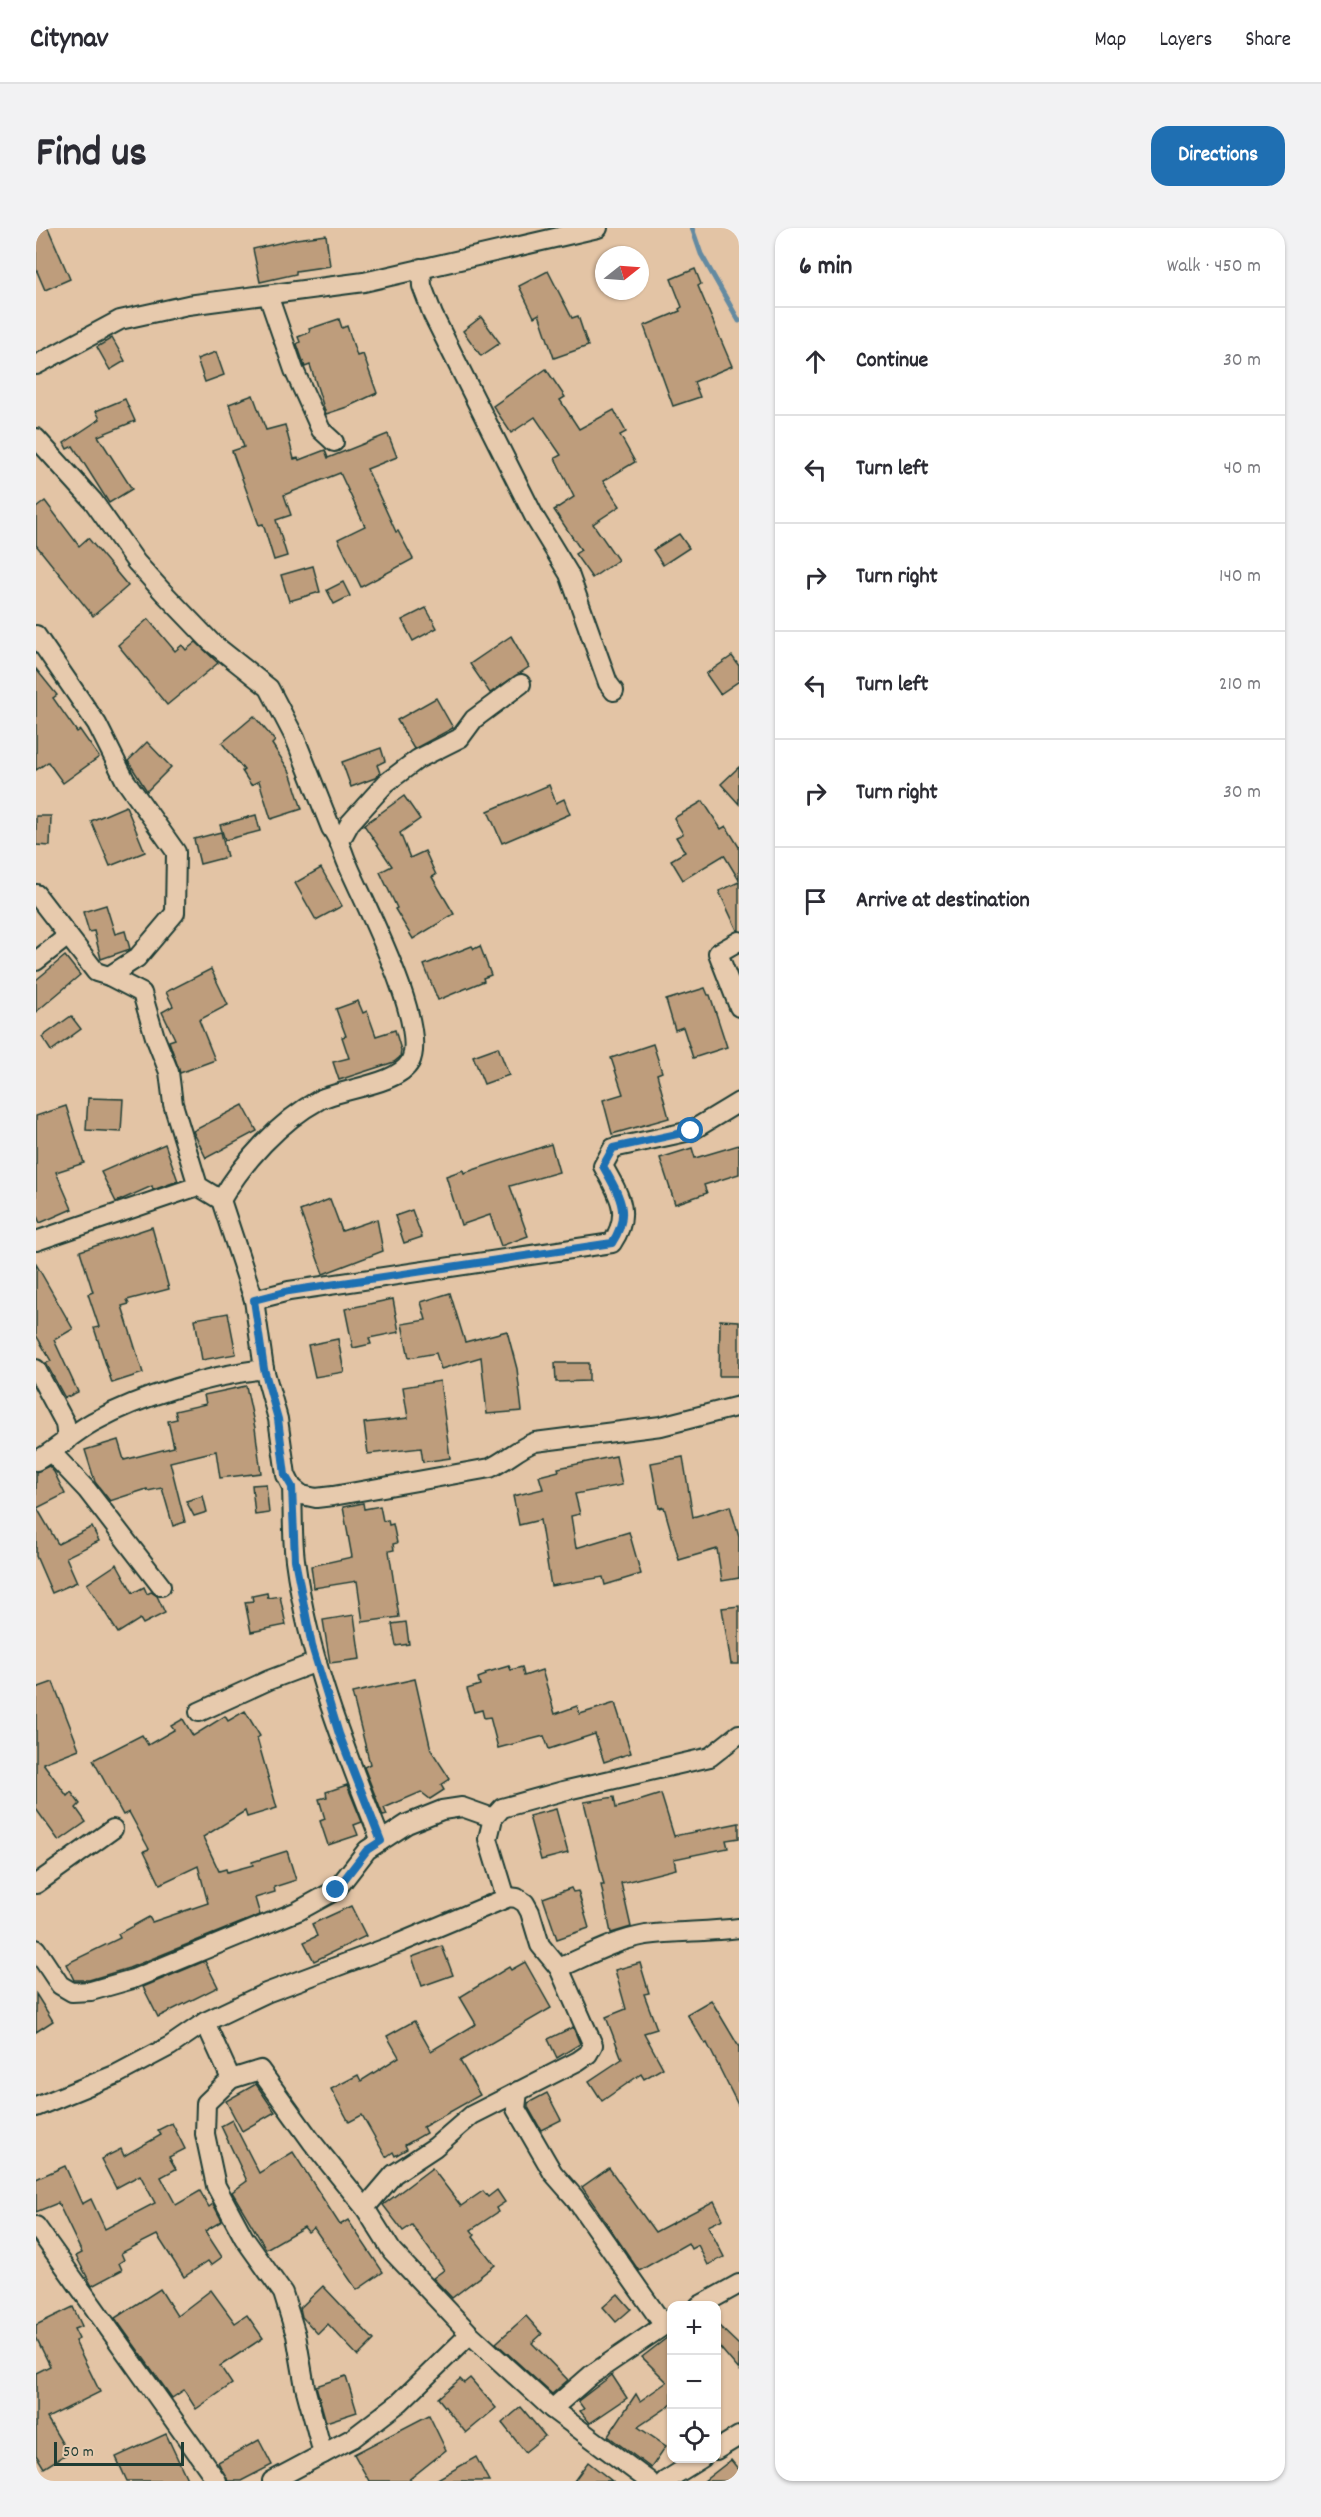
<!DOCTYPE html>
<meta charset="utf-8">
<style>
body{margin:0;font-family:Dekko,sans-serif;background:#f2f2f3;color:#2b2b33}
.controls{position:absolute;right:18px;bottom:18px;display:grid;overflow:hidden;border-radius:12px;box-shadow:0 2px 4px #0004}
.controls button{width:54px;height:54px;display:grid;place-items:center;padding:0;border:0;border-bottom:2px solid #e1e1e2;background:#fff;color:#2b2b33;font:30px sans-serif}
.compass{position:absolute;left:559px;top:18px;width:54px;height:54px;border-radius:50%;background:#fff;box-shadow:0 2px 4px #0004;rotate:73deg}
.scale{position:absolute;left:18px;bottom:15px;width:130px;box-sizing:border-box;padding-left:6px;border:3px solid #1f3d34;border-top:0;font-size:16px;line-height:21px;white-space:nowrap;color:#1f3d34;-webkit-text-stroke:4px #e7caad;paint-order:stroke}
.stop{position:absolute;width:18px;height:18px;margin:-14px;border:4px solid #1f6fb2;border-radius:50%;background:#fff}
.stop.end{background:#1f6fb2;border-color:#fff;box-shadow:0 2px 6px #0008}
.list{margin:0;padding:0;list-style:none}
h2{display:flex;justify-content:space-between;align-items:center;height:78px;margin:0;padding:0 24px;font-size:26px}
h2 small{font-size:20px;font-weight:400;color:#7c7c81}
.list li{display:grid;grid-template-columns:39px 1fr auto;gap:18px;align-items:center;box-sizing:border-box;height:108px;padding:0 24px;border-top:2px solid #e1e1e2}
.list b{display:block;font-size:22px;white-space:nowrap}
.list em{font-size:20px;font-style:normal;color:#7c7c81}
.icon{flex:none;width:33px;height:33px;fill:none;stroke:currentColor;stroke-width:2;stroke-linecap:round;stroke-linejoin:round}
.map{position:relative;flex:none;width:703px;height:2253px;overflow:hidden;border-radius:18px}
header{display:flex;align-items:center;gap:36px;box-sizing:border-box;height:84px;padding:0 30px;background:#fff;border-bottom:2px solid #e1e1e2}
header strong{font-size:28px}
nav{display:flex;gap:33px;margin-inline-start:auto;font-size:21px}
.intro{display:flex;align-items:center;justify-content:space-between;box-sizing:border-box;height:144px;padding:0 36px}
h1{margin:0;font-size:42px}
.button{padding:15px 27px;border-radius:18px;background:#1f6fb2;color:#fff;font-size:21px;font-weight:700}
main{display:flex;gap:36px;padding:0 36px}
aside{flex:1;background:#fff;border-radius:18px;box-shadow:0 2px 4px #0004}
.map>svg:first-child{display:block}
</style>
<header>
<strong>Citynav</strong>
<nav><a>Map</a><a>Layers</a><a>Share</a></nav>
</header>
<div class="intro"><h1>Find us</h1><a class="button">Directions</a></div>
<main>
<div class="map">
<svg width="703" height="2253" viewBox="0 0 703 2253">
<rect width="100%" height="100%" fill="#e3c4a5"/>
<filter id="ink" filterUnits="userSpaceOnUse"><feTurbulence type="fractalNoise" baseFrequency=".0167" numOctaves="2"/><feDisplacementMap in="SourceGraphic" scale="12" xChannelSelector="R" yChannelSelector="G"/><feConvolveMatrix kernelMatrix="1 2 1 2 8 2 1 2 1" color-interpolation-filters="sRGB"/></filter>
<g filter="url(#ink)">
<g fill="none" stroke-linecap="round" stroke-linejoin="round">
<path stroke="#638aa1" stroke-width="5" d="M656,0l9,26 38,67"/>
</g>
<g fill="#be9d7c" stroke="#1f3d34" stroke-width="1.5">
<path d="M0,0h12l22,51 -25,11 -9,-21z"/>
<path d="M290,7l4,31 -34,5v3l-36,8 -7,-33 43,-10z"/>
<path d="M659,41l6,15 -3,2 34,80 -38,16 6,15 -27,9 -29,-80 36,-15 -1,-2 3,-2 -11,-28z"/>
<path d="M512,43l24,47 6,-2 10,30 -34,12 -15,-44 -5,3 -15,-31z"/>
<path d="M445,89l19,26 -19,13 -18,-25z"/>
<path d="M303,91l3,9 5,-2 10,30 6,-2 14,39 -30,14 -21,7 -16,-49 -5,2 -8,-23 3,-2 -2,-5 12,-5 -1,-3z"/>
<path d="M76,110l13,23 -15,9 -13,-23z"/>
<path d="M180,124l8,23 -19,7 -8,-23z"/>
<path d="M510,141l19,28 -5,3 19,29 35,-19 12,22 -6,3 15,27 -32,19 17,25 -27,18 25,36 -26,18 -17,-24 6,-4 -27,-40 20,-13 -19,-39 6,-3 -26,-38 -24,16 -18,-27z"/>
<path d="M217,167l13,35 19,-5 9,34 4,-1 1,2 26,-10 3,8 60,-24 9,23 -30,12 29,63 2,-1 15,28 -52,28 -23,-48 27,-13 -25,-53 -56,22 7,20 -15,5 11,36 -13,4 -11,-36 -4,1 -27,-74 12,-4 -15,-43z"/>
<path d="M89,171l10,22 -37,15 34,53 -23,14 -36,-57 -6,3 -3,-6 36,-24 -4,-8z"/>
<path d="M9,273l34,45 9,-8 40,48 -35,30 -57,-71v-37z"/>
<path d="M643,306l10,14 -26,17 -10,-15z"/>
<path d="M277,338l7,26 -31,9 -8,-26z"/>
<path d="M307,354l7,14 -16,8 -7,-14z"/>
<path d="M390,380l11,20 -24,13 -11,-21z"/>
<path d="M112,391l27,32 7,-6 4,5 10,-8 22,21 -51,42 -49,-60z"/>
<path d="M475,408l18,31 -39,26 -20,-29z"/>
<path d="M696,428l7,10v15l-19,13 -14,-20z"/>
<path d="M0,441l21,26 -4,3 24,34 3,-2 19,27 -36,26 -15,-21 -12,8z"/>
<path d="M400,470l17,30 -39,21 -17,-29z"/>
<path d="M218,488l21,25 -3,3 18,28 12,37 -31,10 -12,-38 -8,4 -9,-14 2,-1 -22,-27z"/>
<path d="M111,514l24,25 -24,24 -19,-30z"/>
<path d="M345,520l4,13 -8,4 3,8 -5,5 -24,9 -9,-25z"/>
<path d="M703,539v37l-18,-20z"/>
<path d="M513,557l7,18 8,-4 6,15 -68,29 -14,-32z"/>
<path d="M368,568l16,23 -20,14 10,25 15,-7 11,24 -4,2 22,37 -41,25 -18,-30 2,-1 -17,-36 12,-6 -28,-41z"/>
<path d="M667,573l18,28 5,-3 13,21v33l-15,-25 -41,25 -12,-20 14,-8 -9,-15 7,-3 -9,-16z"/>
<path d="M90,578l19,46 -35,14 -19,-45z"/>
<path d="M220,587l4,16 -35,9 -5,-15z"/>
<path d="M0,588h15l-1,30 -14,-1z"/>
<path d="M185,604l6,25 -27,7 -6,-25z"/>
<path d="M285,640l21,38 -26,14 -21,-37z"/>
<path d="M703,654v48h-2l-18,-39z"/>
<path d="M70,677l9,29 10,-3 5,18 -29,10 -7,-28 -5,1 -6,-20z"/>
<path d="M436,718l2,3 6,-3 11,29 -8,3 1,3 -46,19 -14,-35z"/>
<path d="M29,728l15,19 -44,37v-32z"/>
<path d="M175,741l17,36 -29,15 16,40 -35,13 -11,-32 6,-2 -13,-27 11,-6 -7,-14z"/>
<path d="M669,760l3,7h2l17,52 -34,11 -10,-31 -8,3 -9,-30z"/>
<path d="M322,773l5,12 4,-2 9,25 19,-6 6,20 -1,7 -6,5 -55,18 -6,-18 16,-4 -7,-21 4,-1 -10,-27z"/>
<path d="M35,788l10,13 -30,22 -9,-14z"/>
<path d="M617,816l9,28 -5,2 12,44 -57,16 -9,-34 20,-6 -12,-36z"/>
<path d="M462,819l11,28 -25,9 -11,-28z"/>
<path d="M52,870l35,1 -2,33 -35,-2z"/>
<path d="M207,877l14,26 -51,27 -13,-27z"/>
<path d="M30,878l18,57 -28,9 16,37 -32,14 -4,-9v-98z"/>
<path d="M129,916l13,37 -25,9 -1,-4 -36,16 -15,-30z"/>
<path d="M515,916l8,28 -49,14 18,50 -27,10 -11,-31 -29,10 -15,-49 17,-6 1,3z"/>
<path d="M703,917v29l-35,11 3,8 -32,11 -15,-46 32,-10 3,10z"/>
<path d="M294,971l12,32 35,-12 6,32 -60,23 -23,-63z"/>
<path d="M376,982l10,27 -18,6 -9,-27z"/>
<path d="M116,999l17,62 -42,11 2,4 -7,2 21,67 -31,10 -18,-55 5,-1 -11,-33 5,-2 -13,-41z"/>
<path d="M0,1036l37,65 -19,11 24,52 -13,6 -19,-35 5,-2 -15,-26z"/>
<path d="M414,1065l15,49 42,-11 10,38 5,42 -35,3 -6,-57 -40,12 -5,-16 -27,5 -7,-34 24,-4 -5,-18z"/>
<path d="M357,1071l6,33 -30,6 2,6 -18,4 -8,-39z"/>
<path d="M192,1085l8,41 -34,6 -7,-41z"/>
<path d="M684,1092l19,1v55h-20z"/>
<path d="M302,1111l6,33 -29,5 -7,-32z"/>
<path d="M519,1135h34v18l-33,1z"/>
<path d="M404,1153l10,77 -27,4 -2,-14 -53,6 -4,-31 44,-5 -5,-31z"/>
<path d="M210,1158l9,42 6,45 -41,5 -4,-27 -46,11 15,60 -12,4 -11,-38 -14,3 -1,-2 -37,12 -15,-19 -10,-32 33,-10 6,20 50,-13 -6,-26 9,-2 -2,-8 31,-7 -2,-9z"/>
<path d="M580,1228l6,29 -47,9 5,20 -9,2 5,32 53,-16 12,42 -36,11 -2,-8 -52,9 -11,-66 -21,5 -6,-29 30,-7 -4,-13 20,-5 -1,-3z"/>
<path d="M647,1229l10,60 37,-11 9,31v41l-17,3 -5,-32 -38,11 -15,-53 -5,1 -8,-45z"/>
<path d="M13,1238l5,6 11,22 -28,14 21,36 34,-17 7,14 -33,16 11,25 -25,11 -16,-37v-84z"/>
<path d="M230,1256l3,29 -14,2 -3,-30z"/>
<path d="M167,1268l4,16 -13,4 -8,-15z"/>
<path d="M327,1275l1,6 16,-3 3,15 5,-1 1,5 4,-1 4,19 -4,1 1,6 -5,1 10,66 -36,5 -6,-41 -43,7 -3,-22 41,-9 -9,-50z"/>
<path d="M81,1336l16,29 11,-6 3,7 4,-2 6,4 8,17 -22,11 -3,-5 -22,14 -31,-49z"/>
<path d="M231,1365l1,5 12,-2 6,29 -35,7 -6,-30 8,-1 -1,-5z"/>
<path d="M703,1378v58h-8l-9,-56z"/>
<path d="M318,1387l6,44 -30,4 -7,-43z"/>
<path d="M370,1394l3,22 -13,2 -4,-22z"/>
<path d="M473,1438l2,4 11,-3 2,9 18,-6 13,44 22,-8 3,8 35,-11 16,50 -27,9 -9,-28 -46,15 -5,-13 -46,12 -8,-31 -6,1 -2,-8 -8,2 -7,-23 13,-4 -2,-7 8,-3 -1,-2z"/>
<path d="M379,1451l16,71 19,29 -9,6 3,5 -14,9 -9,-7 -37,16 3,7 -4,1 -19,-49 6,-3 -18,-71z"/>
<path d="M17,1454l26,67 -36,14 24,33 4,-4 9,12 -4,4 10,14 -27,19 -23,-32v-121z"/>
<path d="M209,1483l15,25 -3,2 20,70 -30,9 -2,-6 -42,26 16,34 7,-2 1,3 26,-7 -1,-3 35,-11 9,29 -22,7 1,5 -20,6 5,17 -131,53 -40,12h-15l-8,-16 54,-26 -2,-4 31,-17 3,5 56,-19 -10,-37 -38,18 -16,-33 5,-2 -20,-37 -6,3 -30,-55 49,-25 6,10 26,-15 -3,-4 12,-7 10,17 32,-20 3,5z"/>
<path d="M311,1557l15,37 -8,3 4,10 -30,10 -8,-24 5,-2 -6,-20 8,-2 -1,-5z"/>
<path d="M625,1566l13,42 65,-13v15l-13,2 2,8 -54,11 2,10 -55,14 10,44 -20,6 -10,-48h3l-20,-83 30,-5 2,11z"/>
<path d="M520,1581l12,44 -27,7 -12,-44z"/>
<path d="M535,1660l2,4 5,-1 11,37 -32,11 -14,-41z"/>
<path d="M315,1678l15,30 -52,25 -10,-19 13,-6 -5,-12z"/>
<path d="M406,1718l11,29 -31,11 -10,-29z"/>
<path d="M169,1733l13,26 -60,30 -15,-30z"/>
<path d="M489,1734l26,46 -91,53 20,34 -57,32 3,6 -21,12 2,4 -12,7 -2,-4 -7,5 -24,-42 -13,7 -18,-33 27,-14 3,6 38,-24 -12,-21 27,-15 17,30 45,-27 -16,-27 49,-30 2,3z"/>
<path d="M604,1735l9,30 -5,1 13,35 -13,4 19,35 -19,11 -3,-5 -39,27 -13,-20 33,-22 -16,-42 20,-8 -11,-39z"/>
<path d="M0,1766l17,27 -17,11z"/>
<path d="M675,1772l28,47v60l-32,-64 -2,1 -18,-30z"/>
<path d="M537,1799l7,17 -23,14 -9,-19z"/>
<path d="M220,1856l19,28 -33,19 -16,-30z"/>
<path d="M511,1865l14,27 -20,10 -13,-23v-4z"/>
<path d="M196,1892l27,53 34,-21 47,73 8,-5 35,52 -26,18 -43,-62 -6,4 -4,-5 -38,22 -34,-57 15,-11 -26,-55z"/>
<path d="M136,1895l13,26 -16,8 7,12 -15,8 15,28 24,-14 9,16 4,-3 9,17 -17,10 17,26 -11,8 -3,-4 -24,16 -27,-42 -36,18 3,7 -5,3 3,7 -30,16 -16,-30 6,-3 -24,-50 -22,9v-33l29,-13 17,38 9,-5 14,30 50,-26 -15,-28 -24,13 -15,-29 20,-10 3,7 37,-21 -3,-5z"/>
<path d="M396,1940l29,38 22,-15 5,6 9,-7 8,12 -9,6 2,4 -27,18 4,5 -2,2 22,28 -43,33 -19,-20 11,-8 -32,-45 -9,6 -20,-26z"/>
<path d="M573,1940l46,64 59,-31 9,18 -15,7 16,31 -16,8 -10,-20 -7,4 -3,-6 -49,28 -57,-84z"/>
<path d="M287,2058l51,54 -16,16 -30,-32 -10,10 -16,-17 -2,-9z"/>
<path d="M124,2061l17,27 34,-26 24,33 12,-8 16,23 -43,28 12,18 -36,25 -12,-19 -12,8 -57,-80z"/>
<path d="M582,2066l13,15 -15,13 -13,-15z"/>
<path d="M37,2079l9,19 -8,3 5,10 -4,2 25,51 -53,26 21,35 -24,15 -8,-13v-82l14,-7 -14,-29v-12z"/>
<path d="M490,2088l16,18 -10,9 36,37 -16,14 -56,-51z"/>
<path d="M681,2096l22,21v25l-22,-26z"/>
<path d="M636,2106v70l-34,23 28,19 -15,22 -43,-32 28,-42 4,7 27,-19 -25,-25z"/>
<path d="M576,2147l15,23 -37,25 -10,-12 4,-2 -6,-8z"/>
<path d="M310,2148l11,36 -31,10 -10,-36z"/>
<path d="M434,2150l26,30 -30,25 -28,-35 22,-19 4,4z"/>
<path d="M485,2179l24,29 -20,16 -23,-29z"/>
<path d="M393,2187l17,35 -39,31h-38l-15,-27z"/>
<path d="M130,2206l22,47h-61l-11,-24z"/>
<path d="M223,2212l13,25 -31,16h-13l-10,-19z"/>
<path d="M440,2229l13,24h-55z"/>
<path d="M695,2232l8,10v11h-35z"/>
<path d="M552,2234l24,19h-38z"/>
</g>
<g fill="none" stroke-linecap="round" stroke-linejoin="round">
<g stroke="#1f3d34" stroke-width="22">
<g id="street">
<path d="M385,40l1,18 11,29 102,203 34,56 39,109 6,8"/>
<path d="M232,67l26,75 15,33 12,27 13,12"/>
<path d="M0,137l84,-45 68,-15 176,-23 234,-54"/>
<path d="M0,210l57,63 43,61 27,30 48,50 58,46 26,50 36,90c9,11 11,24 17,37 16,38 81,161 62,197 -13,23 -67,26 -91,38 -39,21 -76,62 -98,100"/>
<path d="M0,407l61,89 28,56 51,72 -1,61 -38,45 -28,18"/>
<path d="M301,607l7,-1 6,-11 36,-40 32,-24 42,-21 14,-19 47,-35"/>
<path d="M0,666l60,78 13,4 33,17 13,44 14,35 4,32 25,82 23,14 33,100 10,69 14,50 8,56 6,12 10,8 14,3 17,-2 157,-28c16,-7 28,-20 45,-26l126,-16 78,-20"/>
<path d="M703,713l-21,12 21,54"/>
<path d="M0,733l32,-25"/>
<path d="M0,1013l162,-55"/>
<path d="M218,1072l35,-9 323,-48c20,-30 7,-48 -9,-77l10,-18 78,-17 48,-29"/>
<path d="M0,1141l29,54 2,18"/>
<path d="M15,1224l36,38 74,96"/>
<path d="M0,1233c20,-11 37,-28 57,-39 50,-27 115,-46 171,-53"/>
<path d="M256,1259c1,24 0,49 3,73 13,98 50,190 86,281"/>
<path d="M163,1484l70,-32 48,-18"/>
<path d="M0,1656l77,-55"/>
<path d="M470,1670l-18,-59 5,-21 9,-10 61,-17 147,-34 29,-23"/>
<path d="M0,1721l24,36 12,7 19,-1 42,-12 165,-68 38,-21 31,-40 40,-26 35,-14 20,-3 31,11"/>
<path d="M523,1740c28,-12 57,-28 87,-33 31,-4 62,-3 93,-7"/>
<path d="M169,1794l26,57"/>
<path d="M482,1863l-2,18 37,64 21,24 89,127"/>
<path d="M0,1879l81,-33 53,-28 35,-24 61,-29 131,-49 112,-47 8,1 8,5 5,9 10,33 19,23 34,77 -5,9 -10,7 -106,54 -37,32 -41,27 -29,34"/>
<path d="M0,1998l181,255"/>
<path d="M663,2078l40,-22"/>
<path d="M516,2181l39,-34 81,-55"/>
<path d="M680,2222l23,-14"/>
<path d="M287,2226l-18,-67 -9,-52 -13,-42 -39,-55 -28,-52 -11,-52 1,-31 25,-24 29,-9 52,72 53,66 27,43 78,83 82,75 97,72"/>
<path d="M236,2253l81,-43 47,-36 70,-68"/>
<path d="M629,2253l37,-23"/>
</g>
</g>
<use href="#street" stroke="#e7caad" stroke-width="18"/>
</g>
</g>
<g fill="none" stroke-linecap="round" stroke-linejoin="round" filter="url(#ink)">
<path stroke="#1f6fb2" stroke-width="8" d="M300,1662l31,-40 14,-9 -42,-107 -27,-88 -17,-86 -3,-73 -7,-12 -7,-56 -14,-50 -10,-69 35,-9 323,-48c20,-30 7,-48 -9,-77l10,-18 78,-17"/>
</g>
</svg>
<div class="controls">
<button>+</button>
<button>−</button>
<button><svg class="icon" aria-label="locate" viewBox="0 0 24 24"><circle cx="12" cy="12" r="6"/><path d="M12 2v4M12 18v4M2 12h4M18 12h4"/></svg></button>
</div>
<svg class="compass" viewBox="-18 -18 36 36"><path d="M0-13l5 13h-10z" fill="#e53935"/><path d="M0 13l5-13h-10z" fill="#7c7c81"/></svg>
<div class="scale">50 m</div>
<div class="stop" style="left:655px;top:903px"></div>
<div class="stop end" style="left:300px;top:1662px"></div>
</div>
<aside>
<h2>6 min<small>Walk · 450 m</small></h2>
<ul class="list">
<li><svg class="icon" aria-label="ahead" viewBox="0 0 24 24"><path d="M12 20V5M6 11l6-6 6 6"/></svg><div><b>Continue</b></div><em>30 m</em></li>
<li><svg class="icon" aria-label="left" viewBox="0 0 24 24"><path d="M17 20v-9H6M10 6l-5 5 5 5"/></svg><div><b>Turn left</b></div><em>40 m</em></li>
<li><svg class="icon" aria-label="right" viewBox="0 0 24 24"><path d="M7 20v-9h11M14 6l5 5-5 5"/></svg><div><b>Turn right</b></div><em>140 m</em></li>
<li><svg class="icon" aria-label="left" viewBox="0 0 24 24"><path d="M17 20v-9H6M10 6l-5 5 5 5"/></svg><div><b>Turn left</b></div><em>210 m</em></li>
<li><svg class="icon" aria-label="right" viewBox="0 0 24 24"><path d="M7 20v-9h11M14 6l5 5-5 5"/></svg><div><b>Turn right</b></div><em>30 m</em></li>
<li><svg class="icon" aria-label="arrive" viewBox="0 0 24 24"><path d="M6 21V4h12l-3 4 3 4H6"/></svg><div><b>Arrive at destination</b></div></li>
</ul>
</aside>
</main>
